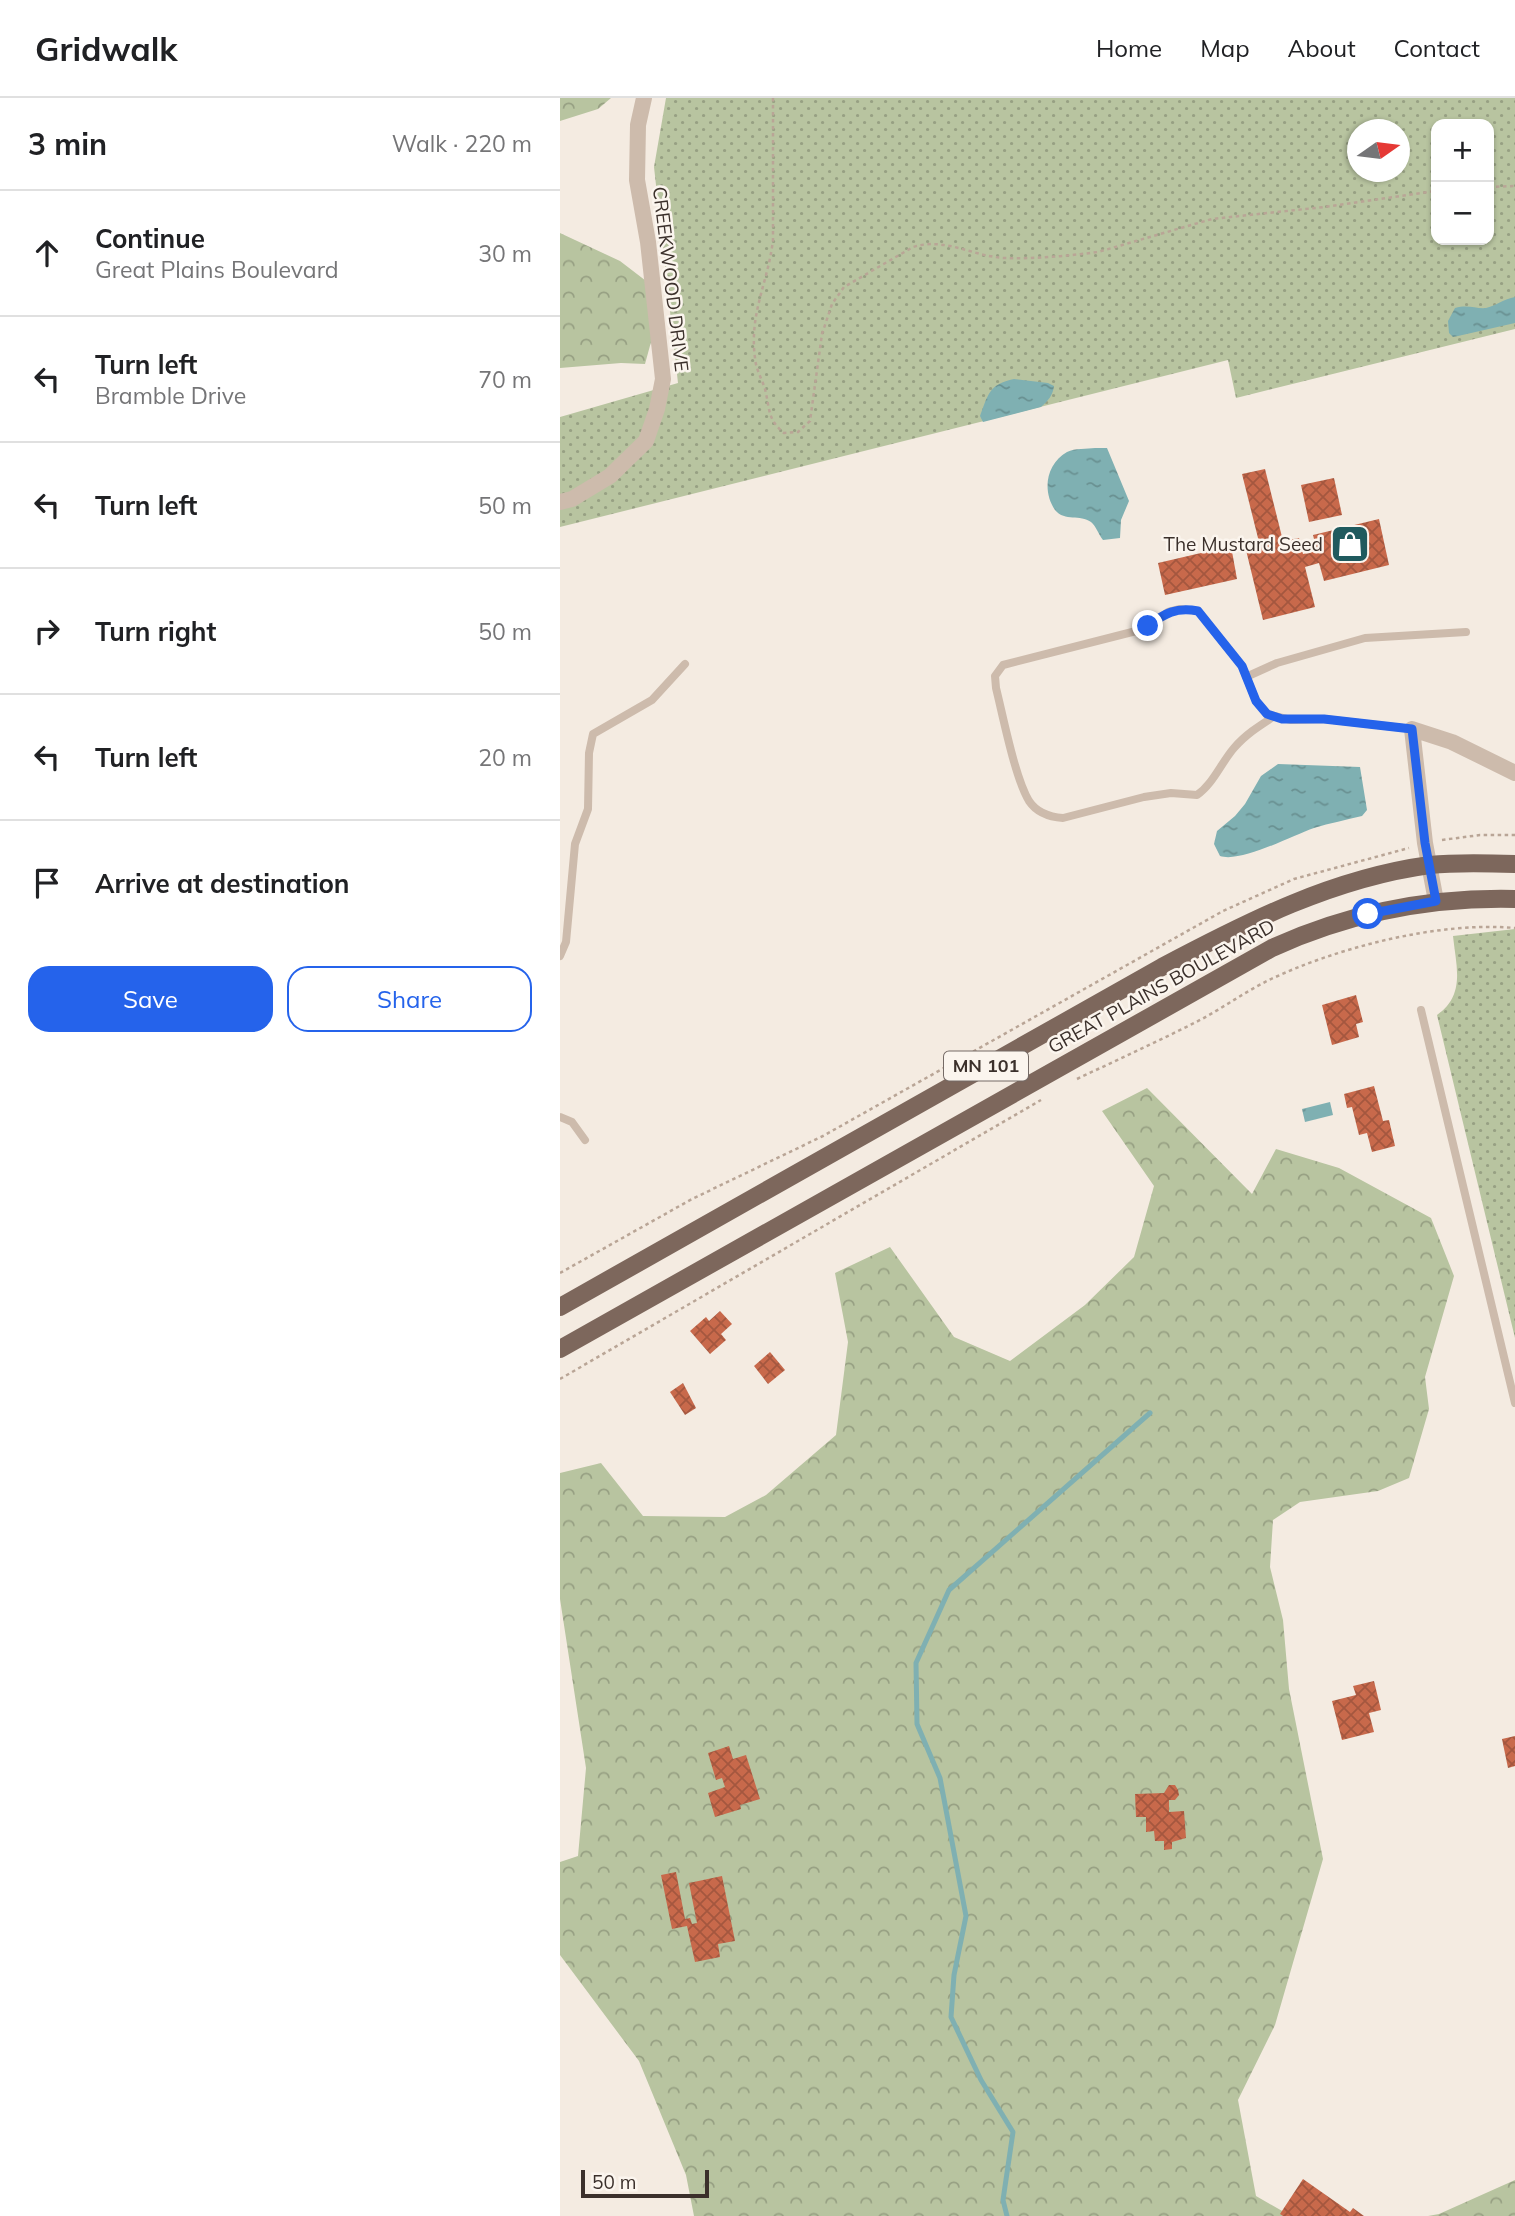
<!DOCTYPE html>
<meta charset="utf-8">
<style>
body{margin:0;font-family:Mulish,sans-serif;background:#f6f6f6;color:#202124}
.controls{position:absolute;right:21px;top:21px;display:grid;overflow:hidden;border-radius:14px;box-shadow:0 2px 5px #0004}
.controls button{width:63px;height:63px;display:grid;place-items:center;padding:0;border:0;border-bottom:2px solid #e0e0e0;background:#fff;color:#202124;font:35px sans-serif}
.compass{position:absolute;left:787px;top:21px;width:63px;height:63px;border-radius:50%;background:#fff;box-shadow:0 2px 5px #0004;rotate:76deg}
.scale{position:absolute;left:21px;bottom:18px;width:128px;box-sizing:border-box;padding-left:7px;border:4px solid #3b302b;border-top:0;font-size:19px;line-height:24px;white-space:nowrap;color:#3b302b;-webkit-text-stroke:5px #fbf5ee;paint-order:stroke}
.stop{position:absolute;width:21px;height:21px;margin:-16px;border:5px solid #2563eb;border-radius:50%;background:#fff}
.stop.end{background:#2563eb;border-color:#fff;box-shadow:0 2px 7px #0008}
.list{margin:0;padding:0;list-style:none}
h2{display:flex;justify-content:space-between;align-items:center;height:91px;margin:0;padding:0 28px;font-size:30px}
h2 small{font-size:23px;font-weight:400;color:#757577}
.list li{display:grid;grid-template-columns:46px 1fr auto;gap:21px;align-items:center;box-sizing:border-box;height:126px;padding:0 28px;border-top:2px solid #e0e0e0}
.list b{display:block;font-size:26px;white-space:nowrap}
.list p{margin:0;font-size:23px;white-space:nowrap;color:#757577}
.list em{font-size:23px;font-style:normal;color:#757577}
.actions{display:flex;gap:14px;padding:21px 28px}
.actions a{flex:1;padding:16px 0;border:2px solid #2563eb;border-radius:21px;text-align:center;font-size:24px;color:#2563eb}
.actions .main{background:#2563eb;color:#fff}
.icon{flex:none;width:38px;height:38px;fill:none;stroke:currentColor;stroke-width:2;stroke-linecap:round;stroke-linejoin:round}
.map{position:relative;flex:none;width:955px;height:2118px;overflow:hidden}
header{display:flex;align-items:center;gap:42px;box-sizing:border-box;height:98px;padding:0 35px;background:#fff;border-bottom:2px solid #e0e0e0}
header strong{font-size:33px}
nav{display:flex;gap:38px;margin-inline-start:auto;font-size:24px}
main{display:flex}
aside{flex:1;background:#fff}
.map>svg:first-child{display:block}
</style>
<header>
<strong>Gridwalk</strong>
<nav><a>Home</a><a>Map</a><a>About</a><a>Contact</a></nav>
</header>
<main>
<aside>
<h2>3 min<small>Walk · 220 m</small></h2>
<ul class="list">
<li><svg class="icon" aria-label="ahead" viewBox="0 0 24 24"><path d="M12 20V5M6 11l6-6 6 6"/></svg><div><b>Continue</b><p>Great Plains Boulevard</p></div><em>30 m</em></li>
<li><svg class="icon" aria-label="left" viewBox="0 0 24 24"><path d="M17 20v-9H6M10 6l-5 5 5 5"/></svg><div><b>Turn left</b><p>Bramble Drive</p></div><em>70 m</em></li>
<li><svg class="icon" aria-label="left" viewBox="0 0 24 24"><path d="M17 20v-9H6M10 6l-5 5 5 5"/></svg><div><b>Turn left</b></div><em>50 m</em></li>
<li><svg class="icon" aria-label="right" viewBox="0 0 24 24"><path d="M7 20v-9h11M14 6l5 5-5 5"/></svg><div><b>Turn right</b></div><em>50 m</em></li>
<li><svg class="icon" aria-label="left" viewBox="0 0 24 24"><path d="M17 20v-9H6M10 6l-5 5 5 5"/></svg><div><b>Turn left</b></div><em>20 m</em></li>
<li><svg class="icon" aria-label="arrive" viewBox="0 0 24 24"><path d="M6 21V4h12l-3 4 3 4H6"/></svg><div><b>Arrive at destination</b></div></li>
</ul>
<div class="actions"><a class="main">Save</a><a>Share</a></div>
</aside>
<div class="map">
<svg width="955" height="2118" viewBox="0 0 955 2118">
<defs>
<pattern id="grass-dots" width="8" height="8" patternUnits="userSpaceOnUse" patternTransform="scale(1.75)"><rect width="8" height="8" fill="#b8c4a0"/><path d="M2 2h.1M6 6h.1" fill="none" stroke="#97a083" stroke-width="1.8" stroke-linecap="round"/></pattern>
<pattern id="forest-crowns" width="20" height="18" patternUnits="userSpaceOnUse" patternTransform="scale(1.75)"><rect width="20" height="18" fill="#b8c4a0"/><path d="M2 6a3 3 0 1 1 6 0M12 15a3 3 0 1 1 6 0" fill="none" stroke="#97a083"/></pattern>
<pattern id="water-ripples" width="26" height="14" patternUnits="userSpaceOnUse" patternTransform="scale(1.75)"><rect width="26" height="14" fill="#7fb0b2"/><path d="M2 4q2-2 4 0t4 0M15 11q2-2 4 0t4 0" fill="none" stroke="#699091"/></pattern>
<pattern id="building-cross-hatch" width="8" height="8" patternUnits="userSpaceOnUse" patternTransform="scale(1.75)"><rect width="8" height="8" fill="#c8694b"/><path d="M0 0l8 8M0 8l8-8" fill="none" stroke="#a4573f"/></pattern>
</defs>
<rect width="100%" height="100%" fill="#f4ebe1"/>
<g fill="url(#grass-dots)" fill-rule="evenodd">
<path d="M106,0h849v231l-279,69 -8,-38 -668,167v-110l118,-34 -24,-216zM876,26h53v116h-53zM797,32h42v42h-42z"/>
<path d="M955,831v409l-78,-323c29,-20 19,-49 16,-79z"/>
</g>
<g fill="url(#forest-crowns)">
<path d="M0,0h51l-13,11 -38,12z"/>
<path d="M0,135l60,28 30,23 4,47 -9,33 -24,-1 -61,5z"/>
<path d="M587,990l105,106 24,-45 63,19 92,50 23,58 -29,101 4,32 -20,69 -31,13 -78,11 -27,18 -3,47 13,53 6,69 34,170 -48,166 -37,75 18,96 35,20h-597l-8,-41 -47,-114 -79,-106v-93l18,-6 8,-88 -26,-169v-126l41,-10 42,53 82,1 41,-22 70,-60 12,-93 -13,-69 55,-26 64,90 56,24 75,-56 49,-48 20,-71 -52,-75z"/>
<path d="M955,2082v36h-87l11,-2z"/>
</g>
<g fill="url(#water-ripples)">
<path d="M955,199v26l-57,13 -5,1 -4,-4 -1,-12 7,-13c13,-4 21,1 31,0 9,-2 18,-9 29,-11z"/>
<path d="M454,281l34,4 6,3c-1,9 -6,15 -13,21l-58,15 -3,-6c8,-21 9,-32 34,-37z"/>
<path d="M535,350h12l22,53 -8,19 -1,18 -17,2c-4,-5 -7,-14 -12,-18 -11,-8 -26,0 -36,-12 -13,-19 -9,-46 12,-58 8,-4 20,-3 28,-4z"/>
<path d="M718,666l82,3 7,43 -5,6c-16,4 -32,7 -48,12 -23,8 -73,35 -94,28l-6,-12 3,-13 18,-15 10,-12 16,-28z"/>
<path d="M770,1004l3,13 -28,7 -3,-13z"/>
</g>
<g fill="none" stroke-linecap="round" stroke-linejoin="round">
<path stroke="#7fb0b2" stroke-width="5" d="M447,2118l-4,-16 10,-68 -32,-52 -30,-63 3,-42 12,-59 -26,-138 -23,-54 -1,-61 33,-73 201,-177"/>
</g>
<g fill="url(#building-cross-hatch)">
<path d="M705,371l18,72 16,-3 4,16 14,-3 -4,-16 66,-16 10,46 -65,16 -5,-18 -14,4 10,40 -52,13 -17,-70 14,-4 -18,-72z"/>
<path d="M774,380l8,37 -33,7 -8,-37z"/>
<path d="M671,448l6,33 -72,16 -7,-32z"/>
<path d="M796,897l7,27 -7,2 3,13 -27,8 -10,-40z"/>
<path d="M814,988l9,35 6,-1 6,26 -23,6 -5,-19 -8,2 -7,-28 -5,1 -3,-14z"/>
<path d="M160,1213l12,13 -11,10 5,6 -16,14 -20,-23 16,-14 3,4z"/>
<path d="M210,1254l15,18 -17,14 -14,-18z"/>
<path d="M123,1285l13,25 -11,7 -15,-23z"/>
<path d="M814,1583l7,29 -12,3 5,19 -32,8 -10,-39 24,-6 -3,-9z"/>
<path d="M955,1638v30l-7,2 -6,-29z"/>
<path d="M169,1648l4,13 13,-4 14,44 -20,6 1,4 -26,8 -7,-24 17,-6 -3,-9 -6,2 -8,-27z"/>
<path d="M609,1687h6l3,5 1,5 -4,5h-6v12l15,-1 2,27 -14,4v7l-8,1v-9h-9l-1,-10 -8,1v-15h-10l-1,-23 29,-1z"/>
<path d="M116,1774l9,47 5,-1 2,6 5,-1 -8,-40 33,-7 13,65 -17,3 2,13 -25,5 -8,-36 -15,3 -11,-54z"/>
<path d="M743,2081l47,33 3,-4 11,8h-81l-3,-2z"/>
</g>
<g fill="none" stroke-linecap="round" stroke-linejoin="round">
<g stroke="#b9a596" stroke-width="2.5" stroke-dasharray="3.5 3.5" stroke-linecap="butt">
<path d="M213,0v142c-5,43 -24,73 -18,118 1,12 7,21 10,31 5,20 2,30 19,44l14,-1 12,-11 12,-87 10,-30 12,-17 69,-40c32,-10 59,9 91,11 31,1 63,-2 94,-6l114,-33 112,-12 112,-16"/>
<path d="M929,89l26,-1"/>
<path d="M882,742l38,-5h35"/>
<path d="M517,981c42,-20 84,-39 125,-60 22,-12 43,-27 65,-38 68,-33 172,-60 248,-53"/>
<path d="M0,1175l132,-74 131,-63 400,-225 71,-32 115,-31"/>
<path d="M0,1281l481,-279"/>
</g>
<g stroke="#cdbbac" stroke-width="8">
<path d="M686,579l31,-14 88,-25 101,-6"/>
<path d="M713,619c-14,9 -28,18 -39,31 -13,15 -21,36 -37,47l-26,-2 -27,4 -81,21c-14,-1 -26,-5 -34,-17 -14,-23 -26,-85 -33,-113l-1,-12 8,-11 141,-36 24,-17 12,-3 18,2 44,55 14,35 11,13 24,6 33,-1 88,10"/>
<path d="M0,858l6,-14 9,-98 13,-35 1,-56 4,-19 59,-34 33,-36"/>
<path d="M861,912l94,393"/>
<path d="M0,1019l12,5 13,18"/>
</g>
<g stroke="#cdbbac" stroke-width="16">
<path d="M0,404l12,-3 38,-23 36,-35 11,-32 6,-30 -15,-137 -11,-62 1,-55 6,-27"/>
<path d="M876,803l-11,-58 -13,-114 40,13 63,31"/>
</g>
<g stroke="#7d675c" stroke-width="18">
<path d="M0,1209l602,-340c85,-45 171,-89 268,-102 27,-3 57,-2 85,-1"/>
<path d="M0,1251l712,-401c77,-35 158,-51 243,-49"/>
</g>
</g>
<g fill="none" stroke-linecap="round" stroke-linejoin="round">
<path stroke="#2563eb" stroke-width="9" d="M588,528c17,-13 28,-19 50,-15l44,55 14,35 11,13 15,5h42l88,10 13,114 11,58 -68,13"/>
</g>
<defs>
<g id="shop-square" transform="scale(2.0125)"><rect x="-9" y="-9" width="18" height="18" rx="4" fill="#1f5a5e" stroke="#fbf5ee"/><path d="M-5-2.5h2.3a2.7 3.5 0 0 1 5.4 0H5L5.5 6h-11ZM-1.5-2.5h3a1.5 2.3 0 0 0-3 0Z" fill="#fff"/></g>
</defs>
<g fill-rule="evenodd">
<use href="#shop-square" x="790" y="446"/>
</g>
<g text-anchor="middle" stroke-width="5" stroke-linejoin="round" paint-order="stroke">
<rect fill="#fbf5ee" stroke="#756b66" stroke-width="2" x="384" y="953.5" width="84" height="29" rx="5"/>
<g font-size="18" font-weight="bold" fill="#3b302b">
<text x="426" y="974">MN 101</text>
</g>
<g font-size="19" fill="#3b302b" stroke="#fbf5ee">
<text transform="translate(111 181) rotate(83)" y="7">CREEKWOOD DRIVE</text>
<text transform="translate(601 888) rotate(-29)" y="7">GREAT PLAINS BOULEVARD</text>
</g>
<g font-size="19" fill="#3b302b" stroke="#fbf5ee" text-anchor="end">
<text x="763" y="453">The Mustard Seed</text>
</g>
</g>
</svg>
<div class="controls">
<button>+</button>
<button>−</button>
</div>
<svg class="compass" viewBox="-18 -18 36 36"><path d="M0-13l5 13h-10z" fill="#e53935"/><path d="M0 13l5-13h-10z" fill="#757577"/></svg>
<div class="scale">50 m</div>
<div class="stop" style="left:808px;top:816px"></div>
<div class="stop end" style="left:588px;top:528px"></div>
</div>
</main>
